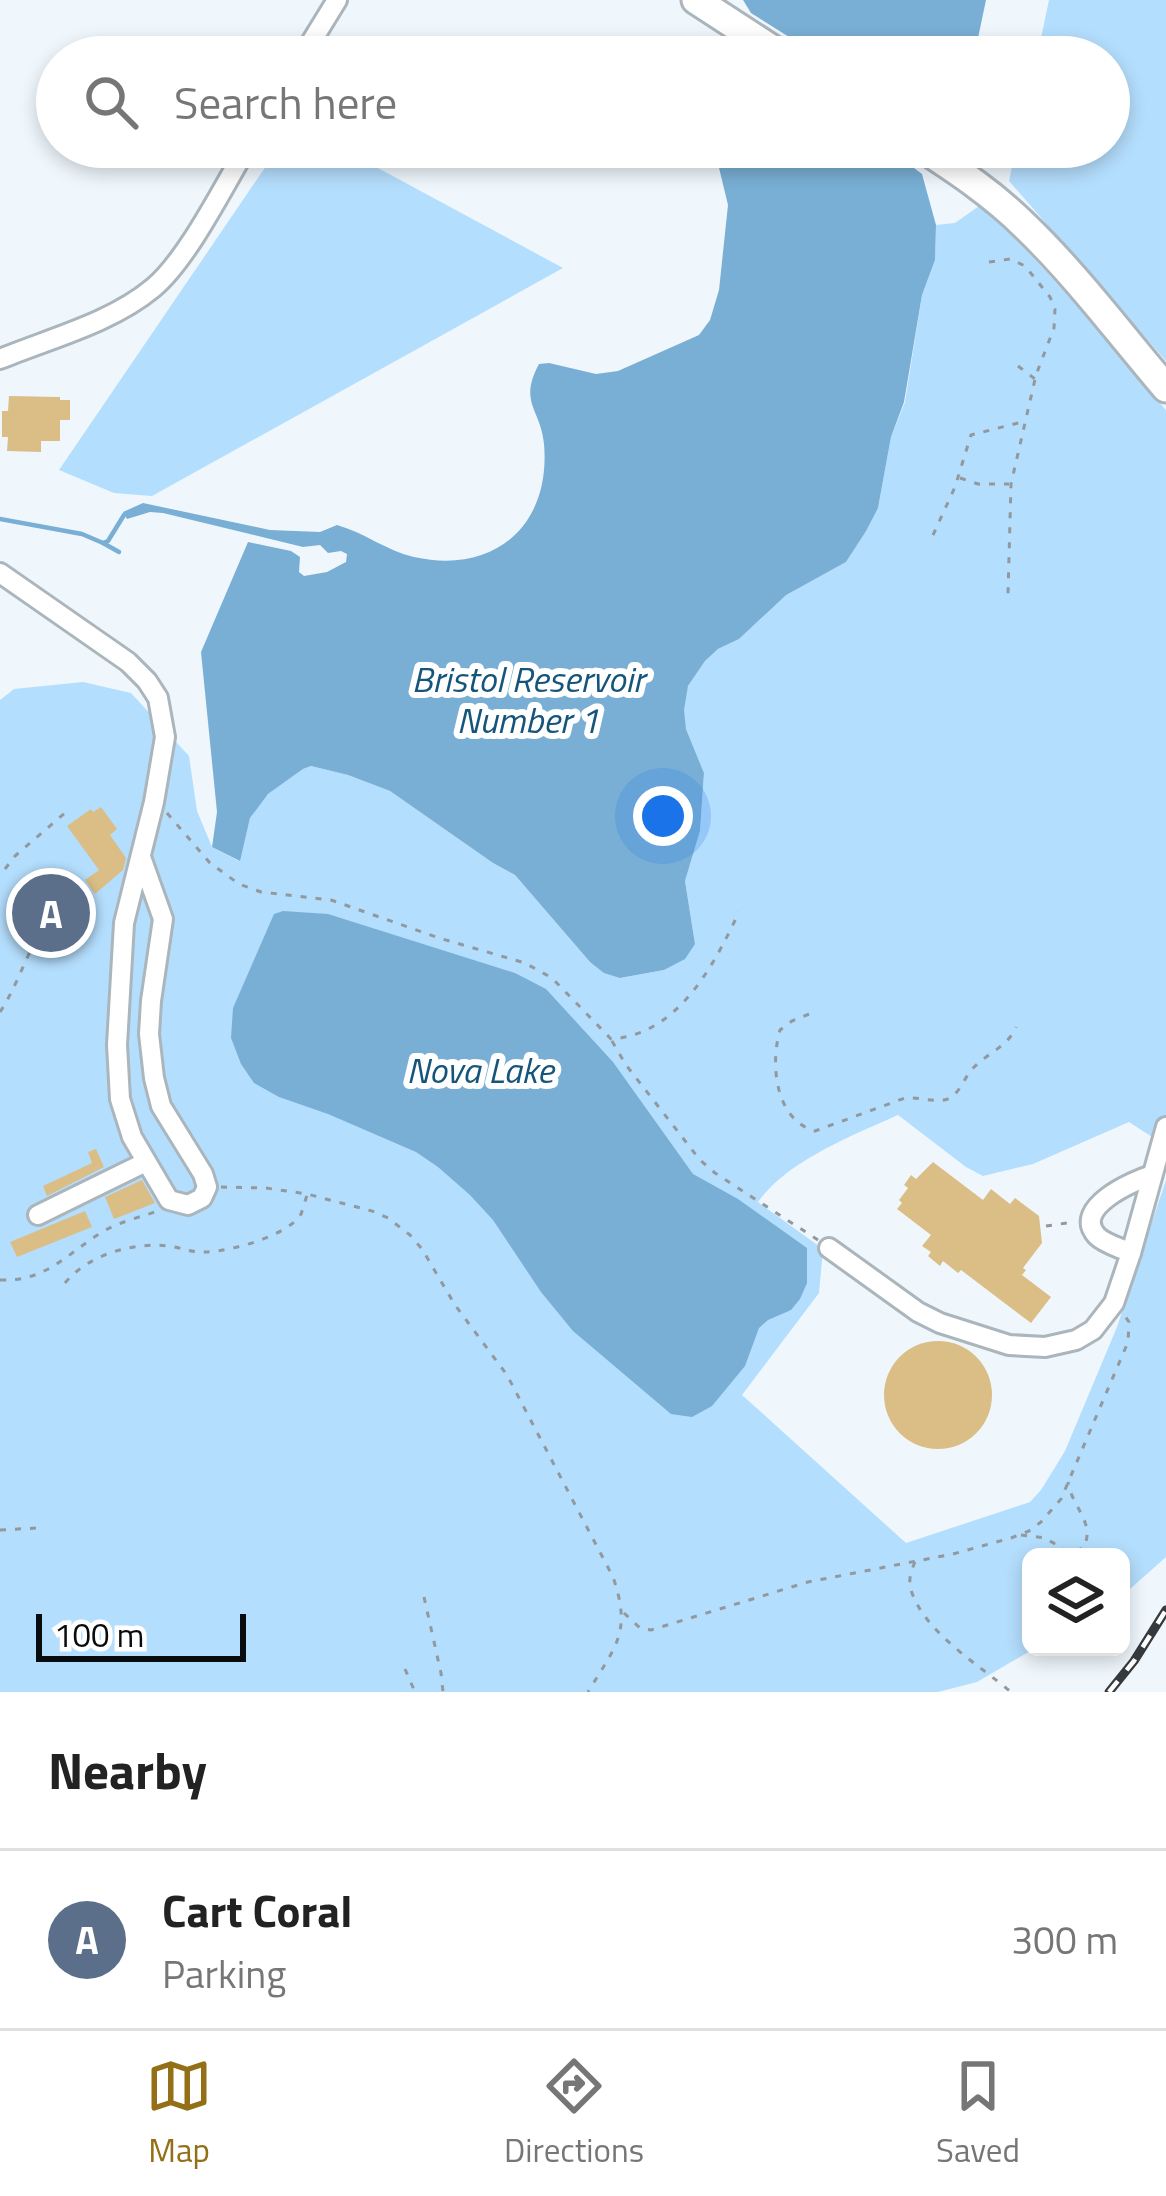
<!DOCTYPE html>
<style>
body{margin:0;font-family:"Titillium Web",sans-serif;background:#f2f2f2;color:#222}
.controls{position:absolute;right:36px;bottom:36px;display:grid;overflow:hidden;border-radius:18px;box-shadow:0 6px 18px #0003}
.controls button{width:108px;height:108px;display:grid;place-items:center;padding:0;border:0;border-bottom:3px solid #e0e0e0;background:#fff;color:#222;font:60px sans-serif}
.scale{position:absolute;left:36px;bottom:30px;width:210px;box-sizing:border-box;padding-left:12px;border:6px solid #090c0e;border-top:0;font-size:33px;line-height:42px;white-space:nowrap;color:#090c0e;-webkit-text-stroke:9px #fff;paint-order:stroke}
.you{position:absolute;left:663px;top:816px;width:42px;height:42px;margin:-30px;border:9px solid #fff;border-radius:50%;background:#1a73e8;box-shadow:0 0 0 18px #1a73e833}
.badge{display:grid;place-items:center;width:78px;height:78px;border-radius:50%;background:#937017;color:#fff;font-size:39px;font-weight:700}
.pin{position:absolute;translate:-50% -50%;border:6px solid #fff;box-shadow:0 3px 12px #0006}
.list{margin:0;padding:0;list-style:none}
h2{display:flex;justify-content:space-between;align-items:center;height:156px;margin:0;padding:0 48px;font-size:51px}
h2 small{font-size:39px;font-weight:400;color:#767676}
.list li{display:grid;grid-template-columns:78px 1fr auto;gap:36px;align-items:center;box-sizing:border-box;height:180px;padding:0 48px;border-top:3px solid #e0e0e0}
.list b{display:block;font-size:45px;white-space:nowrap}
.list p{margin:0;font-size:39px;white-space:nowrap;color:#767676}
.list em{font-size:39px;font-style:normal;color:#767676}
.icon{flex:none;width:66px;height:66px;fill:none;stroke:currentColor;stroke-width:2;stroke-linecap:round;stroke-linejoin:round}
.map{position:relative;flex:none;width:1166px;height:1692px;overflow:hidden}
.search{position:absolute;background:#fff;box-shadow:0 6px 18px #0003;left:36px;right:36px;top:36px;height:132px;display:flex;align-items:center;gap:30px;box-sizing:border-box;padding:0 42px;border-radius:66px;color:#767676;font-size:45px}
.sheet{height:336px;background:#fff}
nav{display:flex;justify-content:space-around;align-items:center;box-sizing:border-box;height:168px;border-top:3px solid #e0e0e0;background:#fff;font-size:33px;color:#767676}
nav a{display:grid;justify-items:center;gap:6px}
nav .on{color:#937017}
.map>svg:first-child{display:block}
</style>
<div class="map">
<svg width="1166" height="1692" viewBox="0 0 1166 1692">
<rect width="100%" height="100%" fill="#eff7fd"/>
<g fill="#b4defd">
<path d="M1049,0h117v361l-157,-180 7,-34h93v-90h-72z"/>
<path d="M279,147h60l224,121 -411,228 -38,-3 -55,-23z"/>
<path d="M979,206c71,61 125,135 187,204v736l-37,-24 -96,42 -50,12 -17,-9 -68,-52c-45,20 -111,46 -140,87l65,47 -4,44 -77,102 164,148 124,-41 11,-12 24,-39 52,-124 49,-147v377l-45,40v-40h-90v90h6l-60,35 -39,10h-938v-992l14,-11 69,-7 48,11 58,63 8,55 15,36 27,14 11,-43 10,-15 8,-9 35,-25 8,-3 37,9 42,16 103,72 22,12 75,87 30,16 44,-8 31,-26 -10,-63 15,-50 4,-58 -18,-44 -3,-19 5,-24 17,-25 13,-12 21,-10 47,-45 60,-32 32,-54 13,-71 14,-35 17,-107 13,-35 1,-35 19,-2z"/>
</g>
<g fill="#79afd5">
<path d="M743,0h243l-12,57h-153l-70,-44z"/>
<path d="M714,147h172l36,27 14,51 -1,35 -13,35 -18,107 -13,35 -13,71 -12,23 -20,31 -60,33 -47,44 -21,10 -13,12 -17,25 -4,24 2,19 18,44 -4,58 -15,50 10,63 -10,15 -21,11 -44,8 -16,-5 -14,-11 -75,-87 -22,-12 -103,-72 -42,-16 -37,-9 -8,3 -35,25 -18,24 -10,43 -28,-14 5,-35 -16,-160 47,-110 43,9 9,6 -1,15 5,4 23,-4 19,-10 1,-8 -6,-3 -13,2 -8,-8 -17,2 -140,-34 -13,-1 -23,7 -4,-7 20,-9 127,27 50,2 17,-7c26,7 50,26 77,32 81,18 137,-32 130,-113 -3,-35 -26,-41 -5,-80l10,-1 47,11 22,-3 81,-36 11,-15 9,-30 9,-85z"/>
<path d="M283,911l45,3 187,59 31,16 67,73 80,112 45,25 69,49v35l-7,16 -9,11 -23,10 -9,8 -14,38 -33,40 -20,11 -21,-3 -98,-83 -32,-39 -48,-72 -23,-25 -32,-28 -22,-15 -88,-38 -49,-17 -25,-14 -13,-19 -10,-26 2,-30 41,-94z"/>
</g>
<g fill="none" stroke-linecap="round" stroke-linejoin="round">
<g stroke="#79afd5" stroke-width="4.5">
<path d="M0,519l82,15 21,9 5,-2 16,-26"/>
<path d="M103,543l16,9"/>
</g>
</g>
<g fill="#dabe86">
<path d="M9,396l51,1v3h10v20h-10v21h-19v11l-34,-1 1,-14h-6v-26h6z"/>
<path d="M101,807l16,22 -7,6 16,23 -3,12 -28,24 -10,-14 14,-10 -32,-44 24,-17 2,3z"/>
<path d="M96,1149l8,18 -57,29 -4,-10 49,-23 -4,-11z"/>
<path d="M933,1162l50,38 8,-11 19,15 5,-6 24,18 3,27 -19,25 3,2 -4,5 29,22 -20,26 -70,-53 -3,3 -15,-12 -3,5 -12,-10 3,-4 -9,-6 9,-11 -34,-26 5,-6 -3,-3 9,-12 -4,-3 7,-10 5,4z"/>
<path d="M142,1180l13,23 -41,16 -9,-22z"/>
<path d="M85,1211l7,16 -75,30 -7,-15z"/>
<circle cx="938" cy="1395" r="54"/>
</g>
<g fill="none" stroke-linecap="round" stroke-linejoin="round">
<g stroke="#abb5bc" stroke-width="24">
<g id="minor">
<path d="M302,57l35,-57"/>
<path d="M0,359c51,-21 111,-36 153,-71 34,-28 71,-102 94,-141"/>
<path d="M0,573l128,89 19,19 11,17 7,39 -11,65 -30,121 -7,122 3,54 12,38 37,63 19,5 14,-7 5,-11 -4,-13 -42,-68 -7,-28 -5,-44 2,-33 12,-82 -22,-62"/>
<path d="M38,1215l108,-53"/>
<path d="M829,1248l89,64 22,11 69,22 36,2 31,-7 17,-10 21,-27 17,-50 35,-126"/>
<path d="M1131,1253c-10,-5 -26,-9 -34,-17 -26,-28 36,-55 55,-61"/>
</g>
</g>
<g stroke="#abb5bc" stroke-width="33">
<g id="highway">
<path d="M696,0l88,57"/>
<path d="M921,147c37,24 73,48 104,79 51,49 95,108 141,162"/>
</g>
</g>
<g stroke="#92989c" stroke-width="3" stroke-dasharray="6 9" stroke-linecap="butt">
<path d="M989,262l21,-3 15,7 25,31 5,12 -1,19 -18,47 -25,109 -3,110"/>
<path d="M1018,366l17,13"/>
<path d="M960,478l18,6h31"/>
<path d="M933,535l22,-48 16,-52 51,-13"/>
<path d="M167,813l43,50 29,21 22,8 70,8 108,38 86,25 27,15 59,61c67,-4 103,-74 128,-127"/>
<path d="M5,869l10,-13 51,-44"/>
<path d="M0,1012c26,-39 37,-101 81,-125"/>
<path d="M809,1014l-17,7 -12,9c-10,34 -5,90 35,101l90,-33c13,-1 27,4 39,2 13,-2 18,-17 25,-27 14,-19 38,-24 47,-46"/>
<path d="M612,1041l14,24 74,95 15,13 103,67"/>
<path d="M221,1187l45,1 41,6 65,17 16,7 22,17 12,14 33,56 52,70 106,202c19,56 3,68 -25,115"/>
<path d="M1046,1226l28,-4"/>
<path d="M0,1280c47,2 67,-27 104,-49 17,-10 38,-14 56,-21"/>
<path d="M65,1283c24,-29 68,-41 104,-37 13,2 24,7 37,6 25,-1 82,-16 95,-38 1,-2 5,-16 6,-19"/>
<path d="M0,1530l37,-2"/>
<path d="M1021,1535l24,3 25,15 13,-5c14,-24 -12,-42 -15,-66"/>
<path d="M915,1562c-4,9 -7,18 -4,28 13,42 68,75 100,102"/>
<path d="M424,1597l17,76 2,19"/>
<path d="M624,1613l16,15 11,2 157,-48 145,-28 58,-16 18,-7 12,-9 20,-23 67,-157 1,-20 -4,-6"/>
<path d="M405,1669l10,23"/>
</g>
<use href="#minor" stroke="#fff" stroke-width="18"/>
<use href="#highway" stroke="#fff" stroke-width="27"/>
<g stroke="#363a3d" stroke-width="9">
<path id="rail" d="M1109,1692l25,-31 32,-51"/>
</g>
<use href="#rail" stroke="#fff" stroke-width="4.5" stroke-dasharray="14" stroke-linecap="butt"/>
</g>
<g text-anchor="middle" stroke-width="12" stroke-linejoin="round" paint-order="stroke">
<g font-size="36" font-style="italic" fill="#15557b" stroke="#fff">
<text x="528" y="692">Bristol Reservoir<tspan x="528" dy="41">Number 1</tspan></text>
<text x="480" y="1083">Nova Lake</text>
</g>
</g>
</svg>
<div class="controls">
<button><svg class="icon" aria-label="layers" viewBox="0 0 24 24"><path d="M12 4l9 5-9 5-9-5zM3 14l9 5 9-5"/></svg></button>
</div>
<div class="scale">100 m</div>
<div class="you"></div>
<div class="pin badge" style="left:51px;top:913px;background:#5c6f8a">A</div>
<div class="search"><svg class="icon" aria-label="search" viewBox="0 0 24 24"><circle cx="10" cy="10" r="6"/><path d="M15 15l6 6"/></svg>Search here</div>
</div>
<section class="sheet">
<h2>Nearby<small></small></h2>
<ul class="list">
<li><span class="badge" style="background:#5c6f8a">A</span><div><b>Cart Coral</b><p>Parking</p></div><em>300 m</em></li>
</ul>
</section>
<nav>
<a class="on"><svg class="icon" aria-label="map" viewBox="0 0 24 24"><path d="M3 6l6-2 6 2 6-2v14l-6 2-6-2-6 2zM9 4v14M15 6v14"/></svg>Map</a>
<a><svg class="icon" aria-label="directions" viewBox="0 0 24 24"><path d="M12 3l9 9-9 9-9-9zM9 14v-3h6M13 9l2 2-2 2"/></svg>Directions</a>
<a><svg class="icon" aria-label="saved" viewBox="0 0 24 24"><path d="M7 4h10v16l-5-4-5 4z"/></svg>Saved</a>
</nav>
